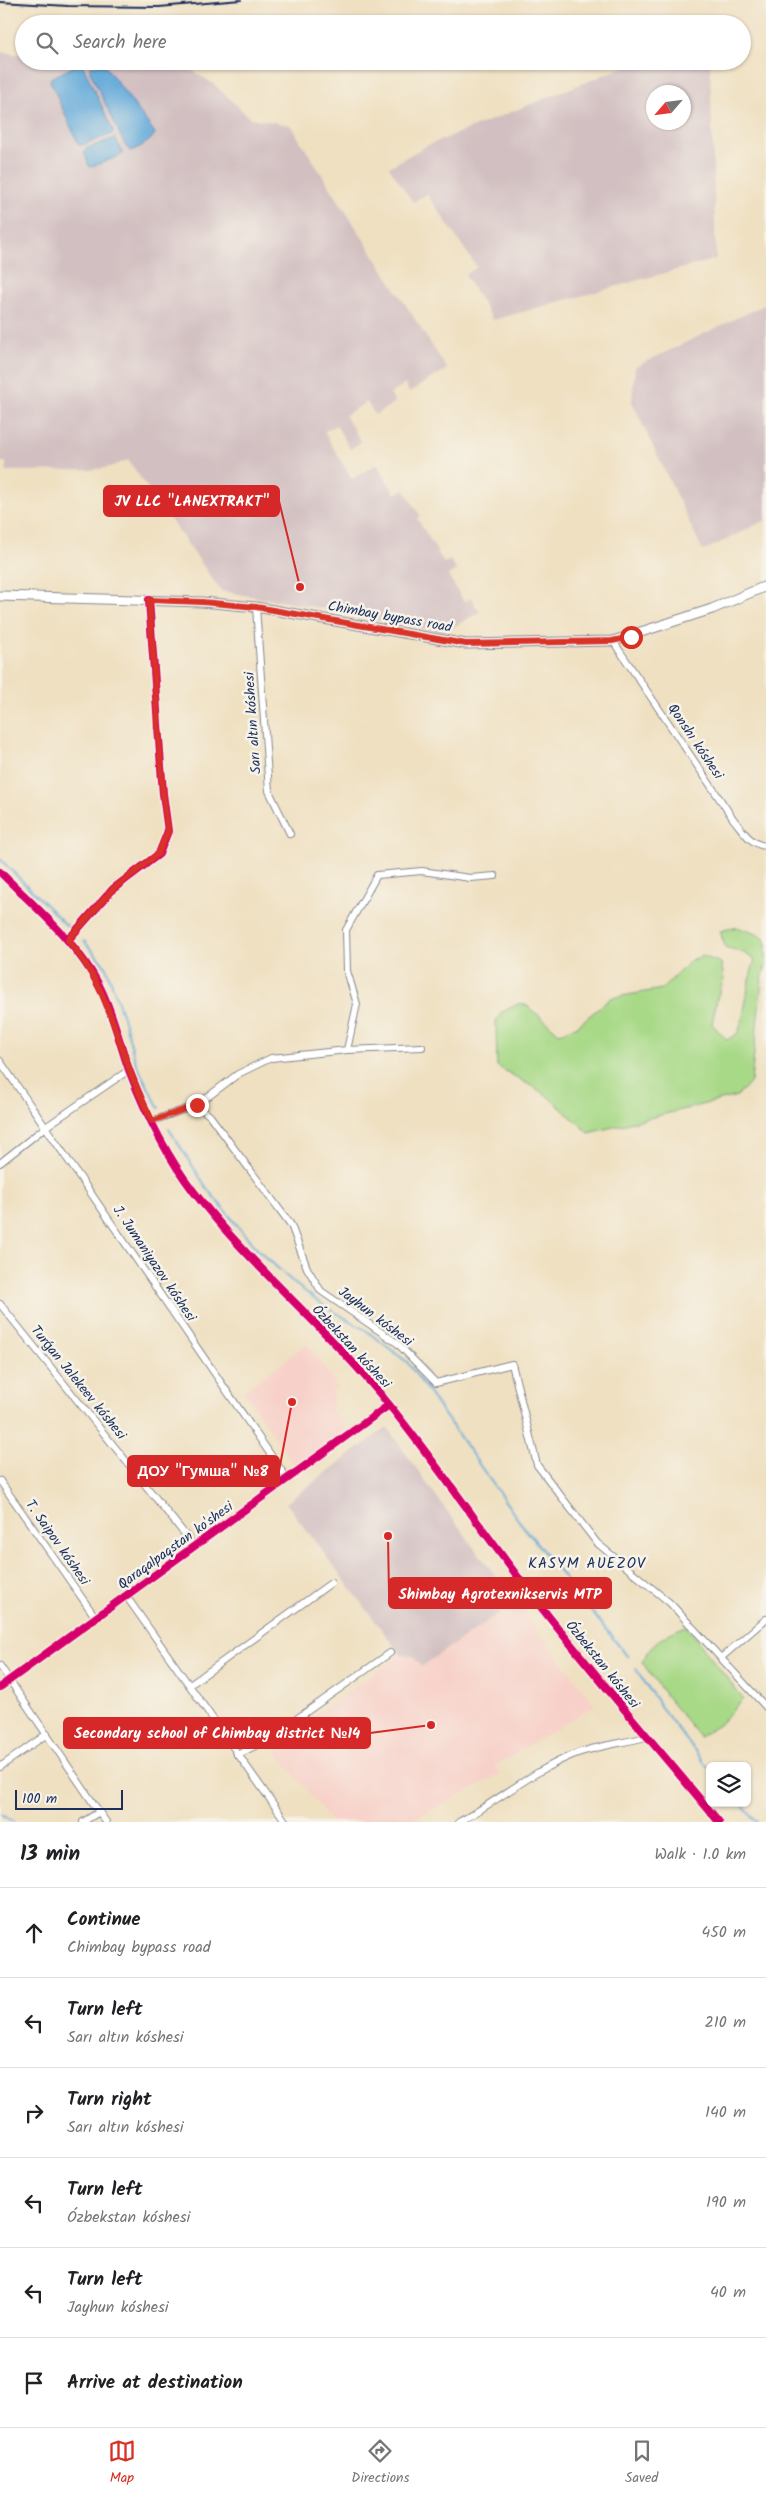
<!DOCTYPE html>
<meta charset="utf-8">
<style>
body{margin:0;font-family:Kalam,sans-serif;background:#f6f6f6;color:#202124}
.controls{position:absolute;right:15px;bottom:15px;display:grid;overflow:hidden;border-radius:8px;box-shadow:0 1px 4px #0004}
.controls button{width:45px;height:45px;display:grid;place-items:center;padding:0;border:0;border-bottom:1px solid #e0e0e0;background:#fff;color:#202124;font:25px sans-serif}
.compass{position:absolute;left:646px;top:85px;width:45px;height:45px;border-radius:50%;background:#fff;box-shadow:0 1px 4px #0004;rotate:242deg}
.scale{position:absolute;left:15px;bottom:12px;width:108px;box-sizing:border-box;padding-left:5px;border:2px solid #1b2f5e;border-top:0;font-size:14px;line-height:18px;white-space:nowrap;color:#1b2f5e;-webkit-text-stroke:4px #f7f3e8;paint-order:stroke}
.stop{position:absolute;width:15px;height:15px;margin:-11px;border:4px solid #d93025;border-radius:50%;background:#fff}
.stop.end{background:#d93025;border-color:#fff;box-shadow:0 1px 5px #0008}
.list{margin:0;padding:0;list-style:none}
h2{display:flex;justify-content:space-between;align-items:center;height:65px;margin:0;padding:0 20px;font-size:21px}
h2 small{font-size:16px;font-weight:400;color:#757577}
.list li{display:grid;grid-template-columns:32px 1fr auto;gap:15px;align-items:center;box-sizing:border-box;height:90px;padding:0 20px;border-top:1px solid #e0e0e0}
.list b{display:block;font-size:19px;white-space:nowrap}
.list p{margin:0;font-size:16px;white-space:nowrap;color:#757577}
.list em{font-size:16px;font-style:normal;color:#757577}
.icon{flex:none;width:28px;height:28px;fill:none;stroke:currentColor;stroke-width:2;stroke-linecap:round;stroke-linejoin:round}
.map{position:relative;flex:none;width:766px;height:1822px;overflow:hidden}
.search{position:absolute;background:#fff;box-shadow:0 1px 4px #0004;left:15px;right:15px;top:15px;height:55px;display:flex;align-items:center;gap:12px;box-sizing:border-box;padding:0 18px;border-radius:28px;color:#757577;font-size:19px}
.sheet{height:605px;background:#fff}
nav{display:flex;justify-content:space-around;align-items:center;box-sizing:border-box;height:70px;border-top:1px solid #e0e0e0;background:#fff;font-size:14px;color:#757577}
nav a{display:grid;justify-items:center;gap:2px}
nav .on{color:#d93025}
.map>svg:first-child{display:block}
</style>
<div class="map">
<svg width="766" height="1822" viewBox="0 0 766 1822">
<rect width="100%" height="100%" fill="#f7f3e8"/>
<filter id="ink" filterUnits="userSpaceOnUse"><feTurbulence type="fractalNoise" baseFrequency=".02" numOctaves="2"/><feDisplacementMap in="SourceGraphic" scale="10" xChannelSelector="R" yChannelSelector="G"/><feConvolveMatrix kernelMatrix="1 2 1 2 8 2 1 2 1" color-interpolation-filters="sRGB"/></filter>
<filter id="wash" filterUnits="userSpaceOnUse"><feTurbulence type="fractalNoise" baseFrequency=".0096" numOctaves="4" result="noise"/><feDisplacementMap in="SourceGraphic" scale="20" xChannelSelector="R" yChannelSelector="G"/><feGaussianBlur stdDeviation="1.12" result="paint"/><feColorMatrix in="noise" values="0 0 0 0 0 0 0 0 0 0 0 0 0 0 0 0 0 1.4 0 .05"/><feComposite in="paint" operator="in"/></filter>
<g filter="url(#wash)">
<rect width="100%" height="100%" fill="#efe0c1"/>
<g fill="#f7d1c9">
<path d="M307,1344l30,43 -6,4 3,6 -3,11 15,20 -51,39 -51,-76z"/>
<path d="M515,1602l80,103 -100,61 5,8 -92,48h-76l-61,-77 130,-90 12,1 9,11z"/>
</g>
<g fill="#d2bfc1" fill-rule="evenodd">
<path d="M0,52l24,3v6h142l21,6 28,18 35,33 40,7 157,244 -38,23 -4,-8 -15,10 5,8 -20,13 -8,-13 -22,13 16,27 -11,7 -14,-24 -12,7 28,47 25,-15 18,30 9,-5 16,27 -3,2 27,45 6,-3 6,10 -8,5 16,27 7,-4 9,14 -36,20 -85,-15 -7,-12 -14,-1 -6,6 -111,-19 -93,-131 -18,7 -19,3 -85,1v-9h-6z"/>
<path d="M639,61h71l6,198 -223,61 -28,-45 12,-8 -50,-73 -14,8 -24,-35 37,-21zM684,92v30h-30v-30z"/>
<path d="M766,304v216l-63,31 -71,-149 3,-35z"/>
<path d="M387,1427l43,61 85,114 -94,65 -8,-11 -12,-1 -115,-152z"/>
</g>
<g fill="#a8d987" stroke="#628472">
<path d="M737,927l22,8 7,5v25l-4,14 -11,103 -14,14 -148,37 -44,-39 -48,-28 -1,-45 6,-9 18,-9 9,4 30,26 17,-6 35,-29 51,-9 29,-29 12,-4 18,7 3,16 -7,19 -5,26 15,16 11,-7c9,-24 8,-49 17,-73l-11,-7 -19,-6 -5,-16z"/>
<path d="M686,1626l57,73 -23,25 -20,13 -34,-41 -24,-34c11,-21 22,-27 44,-36z"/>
</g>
<g fill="#63aada" stroke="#3f6c9c">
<path d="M79,64l4,2 30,64 -1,4 -30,11h-3l-29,-64 1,-3z"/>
<path d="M100,64l6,3 49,66c-4,9 -16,15 -25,18l-4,-4 -36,-75v-5z"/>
<path d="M115,138l8,15 -1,2 -31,12 -2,-1 -5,-14 1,-3z"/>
</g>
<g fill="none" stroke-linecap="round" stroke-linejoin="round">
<g stroke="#63aada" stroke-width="2">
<path d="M0,859l68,68"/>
<path d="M84,941l22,26 20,59 10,38 23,44"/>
<path d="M169,1129l39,61 48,58 39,36 28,21 44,26 40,31 112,159 109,136"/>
<path d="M636,1669l24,37 50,64"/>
<path d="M740,1803l17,19"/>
<path d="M0,1814l14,8"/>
</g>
</g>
</g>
<g filter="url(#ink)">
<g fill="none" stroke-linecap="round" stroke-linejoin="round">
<g stroke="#858890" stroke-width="8">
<g id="minor">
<path d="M256,607l13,184 21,43"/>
<path d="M613,641l121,179c9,11 17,25 32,26"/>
<path d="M68,940l45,-51 46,-35 9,-23 -5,-37 -14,-194"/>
<path d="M347,1050l10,-46 -10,-33 -1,-41 31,-55 45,-4 48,7 25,-2"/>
<path d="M0,1061l288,419"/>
<path d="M197,1105l13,11 81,109 16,43 14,23 76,52 39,40 76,-19 25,101 60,78 73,60 96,104"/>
<path d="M152,1121l45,-16 41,-31 33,-16 76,-8 75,-3"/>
<path d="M0,1163l47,-37 82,-56"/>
<path d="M0,1304l195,243"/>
<path d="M0,1481l96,137"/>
<path d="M126,1596l160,226"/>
<path d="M722,1657l44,-38"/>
<path d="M0,1666l106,156"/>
<path d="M190,1685l141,-102"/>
<path d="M0,1687l389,-282"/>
<path d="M237,1755l28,-14 125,-88"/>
<path d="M0,1767l47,-33"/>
<path d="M83,1822l16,-10"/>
<path d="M459,1822c39,-21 75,-52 116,-68 22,-8 48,-11 71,-17"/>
</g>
</g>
<g stroke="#858890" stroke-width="9">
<path id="tertiary" d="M0,872c35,35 76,69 99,113 14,27 20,57 30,85 16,42 38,87 65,122 59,77 136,138 196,214 49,61 93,126 141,188 60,78 125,152 188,228"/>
</g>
<g stroke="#858890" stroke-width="11">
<path id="secondary" d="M0,596l202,6 54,5 210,37 147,-3 99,-32 54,-23"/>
</g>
<use href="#minor" stroke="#fff" stroke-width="6"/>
<use href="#tertiary" stroke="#fff" stroke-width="8"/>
<use href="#secondary" stroke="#fff" stroke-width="9"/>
<path stroke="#1b2f5e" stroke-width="2" d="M0,2l68,4 91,1 82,-7"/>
<g stroke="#f7f3e8" stroke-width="11">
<g id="cycleway">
<path d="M0,872c35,35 76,69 99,113 14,27 20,57 30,85 16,42 38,87 65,122 59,77 136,138 196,214 49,61 93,126 141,188 60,78 125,152 188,228"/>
<path d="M68,940l45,-51 46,-35 9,-23 -5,-37 -14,-194"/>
<path d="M0,1687l389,-282"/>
</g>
</g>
<use href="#cycleway" stroke="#d6006c" stroke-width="8"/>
</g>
</g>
<g fill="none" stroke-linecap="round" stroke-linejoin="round" filter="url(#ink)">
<path stroke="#d93025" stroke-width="6" d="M197,1105l-45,16c-8,-17 -17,-35 -23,-53 -19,-52 -25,-84 -61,-128l45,-51 45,-35 10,-23 -5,-37 -14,-194 53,2 54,5 210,37 146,-3 19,-4"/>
</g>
<g text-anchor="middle" stroke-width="5" stroke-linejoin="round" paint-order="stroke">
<g font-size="14" fill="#1b2f5e" stroke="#f7f3e8">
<text transform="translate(390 616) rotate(10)" y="5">Chimbay bypass road</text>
<text transform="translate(252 723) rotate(-94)" y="5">Sarı altın kóshesi</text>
<text transform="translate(696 741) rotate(56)" y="5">Qonshı kóshesi</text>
<text transform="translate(155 1263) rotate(56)" y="5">J. Jumaniyazov kóshesi</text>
<text transform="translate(376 1316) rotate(37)" y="5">Jayhun kóshesi</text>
<text transform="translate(352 1346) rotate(47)" y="5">Ózbekstan kóshesi</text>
<text transform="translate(79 1382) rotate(51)" y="5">Turǵan Jalekeev kóshesi</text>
<text transform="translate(58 1542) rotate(55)" y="5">T. Saipov kóshesi</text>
<text transform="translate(175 1545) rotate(-36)" y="5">Qaraqalpaqstan ko'shesi</text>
<text transform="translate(603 1664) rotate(51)" y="5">Ózbekstan kóshesi</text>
</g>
<g font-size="15" letter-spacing="1" fill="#1b2f5e" stroke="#f7f3e8">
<text x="587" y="1568">KASYM AUEZOV</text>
</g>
</g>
<path fill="none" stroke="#d62828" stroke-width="2" d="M300 587L279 501M292 1402L279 1471M388 1536L389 1593M431 1725L370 1733"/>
<g fill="#d62828" stroke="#f7f3e8" stroke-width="2">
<circle cx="300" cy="587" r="5"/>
<circle cx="292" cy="1402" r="5"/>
<circle cx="388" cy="1536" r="5"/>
<circle cx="431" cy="1725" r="5"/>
</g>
<g fill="#d62828" stroke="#d62828" stroke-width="2">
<rect x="104" y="486" width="175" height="30" rx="5"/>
<rect x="128" y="1456" width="151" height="30" rx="5"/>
<rect x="389" y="1578" width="222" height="30" rx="5"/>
<rect x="64" y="1718" width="306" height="30" rx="5"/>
</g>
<g font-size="15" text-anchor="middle" font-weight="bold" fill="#fff">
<text x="192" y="506">JV LLC "LANEXTRAKT"</text>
<text x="203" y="1476">ДОУ "Гумша" №8</text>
<text x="500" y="1599">Shimbay Agrotexnikservis MTP</text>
<text x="217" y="1738">Secondary school of Chimbay district №14</text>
</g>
</svg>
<div class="controls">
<button><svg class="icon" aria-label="layers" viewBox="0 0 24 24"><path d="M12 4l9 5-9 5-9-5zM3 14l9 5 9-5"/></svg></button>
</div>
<svg class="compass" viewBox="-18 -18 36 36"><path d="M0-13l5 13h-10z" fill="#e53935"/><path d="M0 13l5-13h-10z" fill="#757577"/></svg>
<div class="scale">100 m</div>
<div class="stop" style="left:631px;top:637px"></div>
<div class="stop end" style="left:197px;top:1105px"></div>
<div class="search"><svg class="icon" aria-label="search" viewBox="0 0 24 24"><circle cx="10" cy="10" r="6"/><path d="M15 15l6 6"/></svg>Search here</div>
</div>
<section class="sheet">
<h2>13 min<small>Walk · 1.0 km</small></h2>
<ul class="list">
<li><svg class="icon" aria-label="ahead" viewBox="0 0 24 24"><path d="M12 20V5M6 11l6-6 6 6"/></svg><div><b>Continue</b><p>Chimbay bypass road</p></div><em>450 m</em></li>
<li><svg class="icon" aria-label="left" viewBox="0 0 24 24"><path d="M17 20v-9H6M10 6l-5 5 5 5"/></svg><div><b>Turn left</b><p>Sarı altın kóshesi</p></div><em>210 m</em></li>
<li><svg class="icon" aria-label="right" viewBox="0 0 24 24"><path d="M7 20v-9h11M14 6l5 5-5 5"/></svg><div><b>Turn right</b><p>Sarı altın kóshesi</p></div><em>140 m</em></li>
<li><svg class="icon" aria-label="left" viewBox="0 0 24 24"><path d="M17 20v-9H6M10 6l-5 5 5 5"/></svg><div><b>Turn left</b><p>Ózbekstan kóshesi</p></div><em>190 m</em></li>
<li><svg class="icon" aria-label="left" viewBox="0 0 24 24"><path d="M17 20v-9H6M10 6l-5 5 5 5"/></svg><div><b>Turn left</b><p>Jayhun kóshesi</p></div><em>40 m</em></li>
<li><svg class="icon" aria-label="arrive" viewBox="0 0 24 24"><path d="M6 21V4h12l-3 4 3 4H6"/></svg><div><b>Arrive at destination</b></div></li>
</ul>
</section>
<nav>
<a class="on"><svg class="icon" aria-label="map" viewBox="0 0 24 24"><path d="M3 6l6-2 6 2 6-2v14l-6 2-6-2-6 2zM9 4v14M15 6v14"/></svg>Map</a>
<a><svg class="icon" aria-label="directions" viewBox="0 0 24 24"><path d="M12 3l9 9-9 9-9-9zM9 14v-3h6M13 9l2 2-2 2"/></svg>Directions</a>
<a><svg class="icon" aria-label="saved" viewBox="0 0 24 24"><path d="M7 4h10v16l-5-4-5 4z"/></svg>Saved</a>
</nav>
